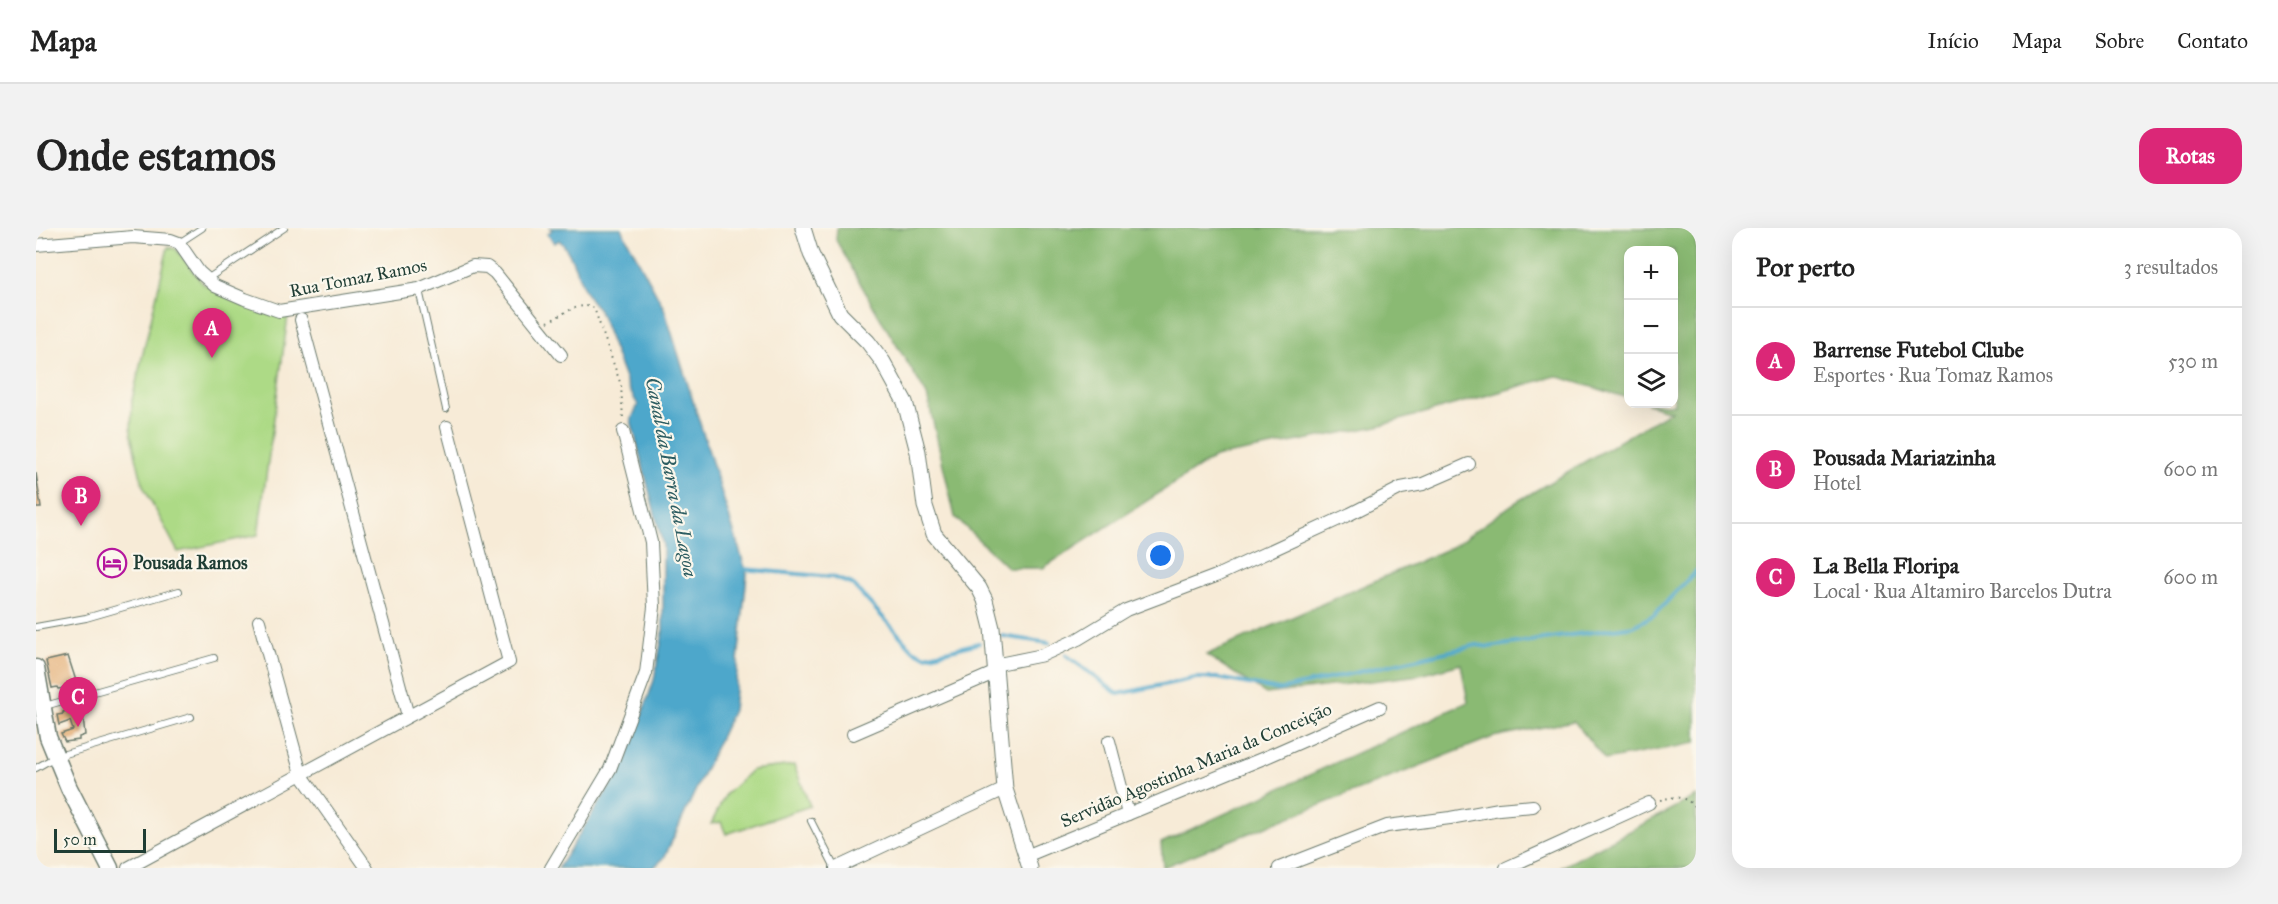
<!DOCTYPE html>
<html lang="pt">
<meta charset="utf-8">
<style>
body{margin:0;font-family:"IM FELL Great Primer",serif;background:#f2f2f2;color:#222}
.controls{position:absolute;right:18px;top:18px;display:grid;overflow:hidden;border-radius:12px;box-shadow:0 6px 24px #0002}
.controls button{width:54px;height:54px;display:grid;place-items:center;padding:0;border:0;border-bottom:2px solid #e0e0e0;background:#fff;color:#222;font:30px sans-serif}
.scale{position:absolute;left:18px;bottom:15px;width:92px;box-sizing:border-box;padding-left:6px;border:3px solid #1f3d34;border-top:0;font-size:16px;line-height:21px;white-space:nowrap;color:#1f3d34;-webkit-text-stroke:4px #fbf7ec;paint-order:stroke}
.you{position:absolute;left:1125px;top:328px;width:21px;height:21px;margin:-15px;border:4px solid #fff;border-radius:50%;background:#1a73e8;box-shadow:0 0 0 9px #1a73e833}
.badge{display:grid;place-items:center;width:39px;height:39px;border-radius:50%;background:#db2777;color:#fff;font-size:20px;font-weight:700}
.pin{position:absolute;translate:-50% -50px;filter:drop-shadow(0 2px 3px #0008)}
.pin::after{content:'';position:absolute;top:32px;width:21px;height:18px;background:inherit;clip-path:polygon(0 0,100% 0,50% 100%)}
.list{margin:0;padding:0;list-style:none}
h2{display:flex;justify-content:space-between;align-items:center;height:78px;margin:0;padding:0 24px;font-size:26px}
h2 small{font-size:20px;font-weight:400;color:#767676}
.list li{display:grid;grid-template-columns:39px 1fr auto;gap:18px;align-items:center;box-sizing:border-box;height:108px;padding:0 24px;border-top:2px solid #e0e0e0}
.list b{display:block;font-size:22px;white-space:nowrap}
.list p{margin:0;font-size:20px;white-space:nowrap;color:#767676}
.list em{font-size:20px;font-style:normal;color:#767676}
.icon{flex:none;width:33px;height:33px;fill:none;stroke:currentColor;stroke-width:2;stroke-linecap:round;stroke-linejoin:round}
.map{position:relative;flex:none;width:1660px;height:640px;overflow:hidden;border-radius:18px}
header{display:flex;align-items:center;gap:36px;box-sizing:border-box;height:84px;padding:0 30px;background:#fff;border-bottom:2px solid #e0e0e0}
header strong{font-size:28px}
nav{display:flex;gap:33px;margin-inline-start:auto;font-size:21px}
.intro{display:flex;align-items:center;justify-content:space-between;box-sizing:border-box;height:144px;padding:0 36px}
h1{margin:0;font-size:42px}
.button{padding:15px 27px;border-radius:18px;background:#db2777;color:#fff;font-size:21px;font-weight:700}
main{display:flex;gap:36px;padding:0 36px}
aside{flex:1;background:#fff;border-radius:18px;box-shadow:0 6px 24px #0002}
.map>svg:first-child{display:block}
</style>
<header>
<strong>Mapa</strong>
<nav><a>Início</a><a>Mapa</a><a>Sobre</a><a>Contato</a></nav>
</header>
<div class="intro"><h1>Onde estamos</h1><a class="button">Rotas</a></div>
<main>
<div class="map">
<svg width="1660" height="640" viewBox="0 0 1660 640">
<rect width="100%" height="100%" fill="#fbf7ec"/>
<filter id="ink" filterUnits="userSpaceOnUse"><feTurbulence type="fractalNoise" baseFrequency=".0167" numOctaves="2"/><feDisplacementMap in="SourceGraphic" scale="12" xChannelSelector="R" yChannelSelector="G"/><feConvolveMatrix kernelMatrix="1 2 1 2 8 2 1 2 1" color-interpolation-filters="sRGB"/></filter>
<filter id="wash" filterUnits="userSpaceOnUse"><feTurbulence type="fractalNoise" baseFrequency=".008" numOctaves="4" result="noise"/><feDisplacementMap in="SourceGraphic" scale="24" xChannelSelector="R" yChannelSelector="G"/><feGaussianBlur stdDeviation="1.35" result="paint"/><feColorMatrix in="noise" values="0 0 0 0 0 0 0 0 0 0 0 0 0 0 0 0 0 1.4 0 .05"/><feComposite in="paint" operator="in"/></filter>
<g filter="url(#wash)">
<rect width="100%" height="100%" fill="#f7ebd7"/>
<g fill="#adda86" stroke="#668c5d" stroke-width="1.5">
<path d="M132,19l8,2 27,35 50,22 35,10 -30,219 -80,17 -35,-66 -12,-51 1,-35z"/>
<path d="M758,537l16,41 -84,28 -5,-12 -10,2 15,-30 26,-24z"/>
</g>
<g fill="#8aba73" stroke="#547c54" stroke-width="1.5">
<path d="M801,0h859v515l-91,17 -31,-39 -81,16 -330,130 -2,-24 307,-141 -7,-38 -41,11 -154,19 -60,-39 246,-108 61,-43 158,-93 -24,-7h27v-154h-46v148l-72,-22 -178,50 -163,31 -172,111h-35l-53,-51 -28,-122 -51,-84 -40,-71z"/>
<path d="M1660,568v72h-136z"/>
</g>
<path fill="#4da7cb" stroke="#367280" stroke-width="1.5" d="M514,0h71l43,80 83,266 -14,136 -69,148 -11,10h-95l68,-107 28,-81 9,-47v-88l-32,-125 7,-15 -9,-16 -31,-81c-20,-17 -20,-49 -39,-68l-4,3 -8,-9 5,-4z"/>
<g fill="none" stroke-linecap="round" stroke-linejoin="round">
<g stroke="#4da7cb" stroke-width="4">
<path d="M707,341l89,8 20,7 61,66 13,6 53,-13"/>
<path d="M966,408l47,7"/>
<path d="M1030,427l52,39 78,-16h22l61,12 198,-45 12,2 145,-21 21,-12 41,-43"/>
</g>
</g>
<g id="blocks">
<g fill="#e0a262">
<path d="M0,245l5,35h-5z"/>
<path d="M32,428l10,31 -13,4v-3l-7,1 -1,-2 -5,1 -6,-27z"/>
<path d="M33,482l2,2 8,-2 1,6h3l2,19 -6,2v3l-14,2 -4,-8 12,-4 -3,-9 -11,4 -2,-10 6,-1v-2z"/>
</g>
</g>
</g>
<g filter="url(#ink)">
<use href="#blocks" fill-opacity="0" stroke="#6b7a6d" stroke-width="1.5"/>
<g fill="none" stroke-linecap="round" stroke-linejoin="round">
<g stroke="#6b7a6d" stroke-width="8">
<g id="service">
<path d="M143,15l23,-15"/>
<path d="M171,51l77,-51"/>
<path d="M383,62l27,119"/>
<path d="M0,399l50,-9 93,-27"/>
<path d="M9,478l169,-48"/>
<path d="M0,540l19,-11 136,-40"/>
<path d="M775,593l24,47"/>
</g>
</g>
<g stroke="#6b7a6d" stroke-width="14">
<g id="minor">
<path d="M0,17l97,-8 38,3 8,3 20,29 16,14 30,13 34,12 140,-22 54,-23 14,1 8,6 66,82"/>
<path d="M265,92l107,396"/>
<path d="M223,393l42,153 66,94"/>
<path d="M958,437l49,-10 35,-16 48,-29 90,-34 134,-62 51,-26 22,-4 46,-20"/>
<path d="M817,506l141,-61"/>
<path d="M1073,513l19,73"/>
<path d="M990,628l238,-98 116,-51"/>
<path d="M92,640l381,-206 -62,-235"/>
<path d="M515,640l59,-99 36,-96 8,-66 -3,-65 -28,-111"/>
<path d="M800,640l169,-79"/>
<path d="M1243,640l108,-42 63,-8 49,-9 34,-3"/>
<path d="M1470,640l143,-65"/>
</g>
</g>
<g stroke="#6b7a6d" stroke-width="17">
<path id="tertiary" d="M767,0l8,26 29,60 28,28 15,20 22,40 13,50 7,54 9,28 45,54 6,12 7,28 13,161 25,79"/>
</g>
<g stroke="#6b7a6d" stroke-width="19">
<path id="secondary" d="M0,440l12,69 21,51 41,80"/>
</g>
<g stroke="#6b7a6d" stroke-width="2" stroke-dasharray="1.5 4.5" stroke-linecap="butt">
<path d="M512,94c14,-7 31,-21 46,-14l27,77 2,34"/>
<path d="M1624,572c16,-4 24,-4 36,7"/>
</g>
<use href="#service" stroke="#fff" stroke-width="6"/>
<use href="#minor" stroke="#fff" stroke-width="12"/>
<use href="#tertiary" stroke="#fff" stroke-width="15"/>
<use href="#secondary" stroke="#fff" stroke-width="16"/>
</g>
</g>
<defs>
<g id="hotel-ring" transform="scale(1.5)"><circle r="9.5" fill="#fbf7ec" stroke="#b5179e" stroke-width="1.5"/><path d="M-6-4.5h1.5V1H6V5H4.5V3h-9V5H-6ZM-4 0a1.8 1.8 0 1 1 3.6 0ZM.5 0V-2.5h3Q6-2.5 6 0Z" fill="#b5179e"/></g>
</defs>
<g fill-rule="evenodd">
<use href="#hotel-ring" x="76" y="335"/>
</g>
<g text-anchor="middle" stroke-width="4.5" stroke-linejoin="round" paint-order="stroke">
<g font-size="18" fill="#1f3d34" stroke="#fbf7ec">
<text transform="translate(322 50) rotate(-11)" y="6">Rua Tomaz Ramos</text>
<text transform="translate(1160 537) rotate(-23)" y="6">Servidão Agostinha Maria da Conceição</text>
</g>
<g font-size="18" font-weight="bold" fill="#1f3d34" stroke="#fbf7ec" text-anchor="start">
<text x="97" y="341">Pousada Ramos</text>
</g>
<g font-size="20" font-style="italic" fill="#2d5d61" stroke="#fbf7ec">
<text transform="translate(636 249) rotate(79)" y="7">Canal da Barra da Lagoa</text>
</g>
</g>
</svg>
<div class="controls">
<button>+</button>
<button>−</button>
<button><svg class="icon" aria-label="layers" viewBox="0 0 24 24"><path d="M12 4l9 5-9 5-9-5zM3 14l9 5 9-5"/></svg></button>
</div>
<div class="scale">50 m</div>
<div class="you"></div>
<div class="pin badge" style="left:176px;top:130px">A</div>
<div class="pin badge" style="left:45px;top:298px">B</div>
<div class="pin badge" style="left:42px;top:499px">C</div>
</div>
<aside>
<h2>Por perto<small>3 resultados</small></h2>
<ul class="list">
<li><span class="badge">A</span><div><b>Barrense Futebol Clube</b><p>Esportes · Rua Tomaz Ramos</p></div><em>530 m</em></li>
<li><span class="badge">B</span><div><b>Pousada Mariazinha</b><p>Hotel</p></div><em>600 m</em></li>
<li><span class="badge">C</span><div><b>La Bella Floripa</b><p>Local · Rua Altamiro Barcelos Dutra</p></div><em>600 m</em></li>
</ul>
</aside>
</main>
